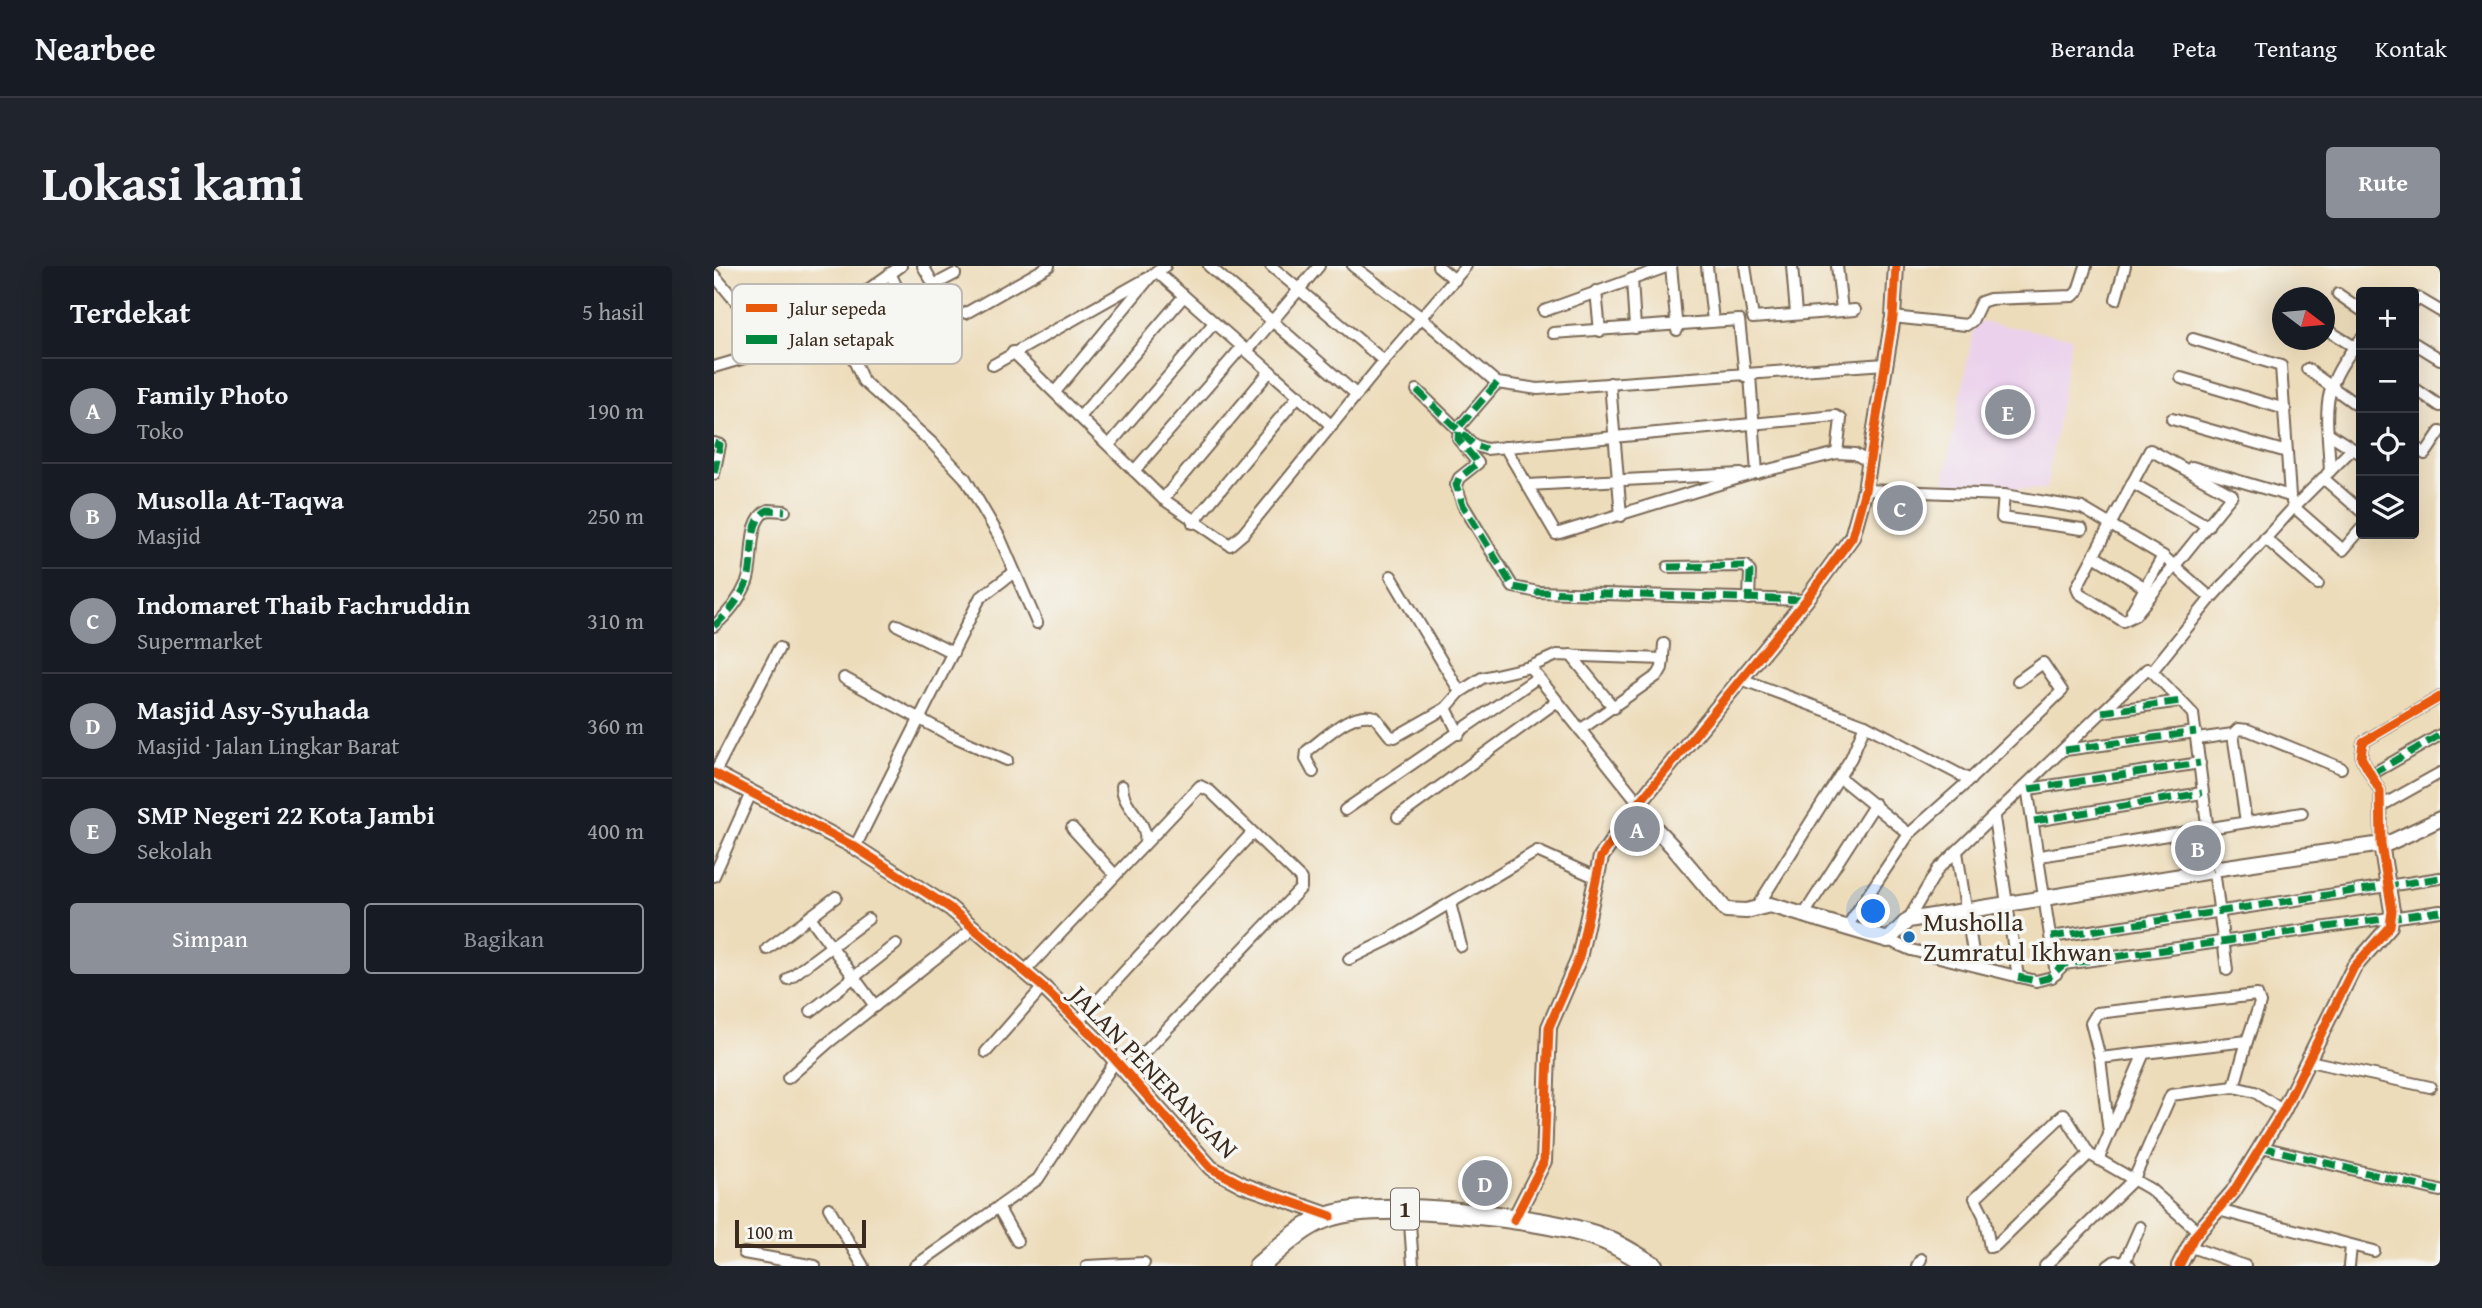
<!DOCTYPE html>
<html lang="id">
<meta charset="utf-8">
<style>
body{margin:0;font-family:"Gentium Book Plus",serif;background:#20242c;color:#f1f3f6}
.controls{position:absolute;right:21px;top:21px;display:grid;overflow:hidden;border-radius:7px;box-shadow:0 7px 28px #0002}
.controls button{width:63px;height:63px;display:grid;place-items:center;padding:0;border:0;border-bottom:2px solid #363941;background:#171b24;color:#f1f3f6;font:35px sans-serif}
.compass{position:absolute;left:1558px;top:21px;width:63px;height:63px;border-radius:50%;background:#171b24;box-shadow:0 7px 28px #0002;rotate:106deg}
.scale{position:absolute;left:21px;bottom:18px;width:131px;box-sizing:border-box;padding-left:7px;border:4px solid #3b2a1e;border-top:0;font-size:19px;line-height:24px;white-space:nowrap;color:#3b2a1e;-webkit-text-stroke:5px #f6f6f2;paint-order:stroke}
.you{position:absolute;left:1160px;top:646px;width:24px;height:24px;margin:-18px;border:5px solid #fff;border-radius:50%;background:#1a73e8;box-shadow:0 0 0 10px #1a73e833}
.badge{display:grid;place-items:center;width:46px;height:46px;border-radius:50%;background:#8c9099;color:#fff;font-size:23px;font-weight:700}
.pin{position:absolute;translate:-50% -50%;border:4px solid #fff;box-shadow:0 2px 7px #0006}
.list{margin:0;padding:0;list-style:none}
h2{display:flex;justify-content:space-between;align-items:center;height:91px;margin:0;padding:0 28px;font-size:30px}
h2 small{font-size:23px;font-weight:400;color:#9ea1a6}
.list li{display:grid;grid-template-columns:46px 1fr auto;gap:21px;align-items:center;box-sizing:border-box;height:105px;padding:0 28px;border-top:2px solid #363941}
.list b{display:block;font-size:26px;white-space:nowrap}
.list p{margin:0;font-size:23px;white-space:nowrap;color:#9ea1a6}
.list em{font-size:23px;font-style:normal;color:#9ea1a6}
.actions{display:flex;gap:14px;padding:21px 28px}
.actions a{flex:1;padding:16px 0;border:2px solid #8c9099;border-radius:7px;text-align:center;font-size:24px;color:#8c9099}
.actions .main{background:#8c9099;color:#fff}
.icon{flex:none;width:38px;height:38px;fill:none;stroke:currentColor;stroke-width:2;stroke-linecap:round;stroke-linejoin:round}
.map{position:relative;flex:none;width:1726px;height:1000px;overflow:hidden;border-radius:7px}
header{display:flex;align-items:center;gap:42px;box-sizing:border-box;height:98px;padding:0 35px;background:#171b24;border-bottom:2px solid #363941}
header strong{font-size:33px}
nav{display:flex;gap:38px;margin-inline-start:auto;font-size:24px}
.intro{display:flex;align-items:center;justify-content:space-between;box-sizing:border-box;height:168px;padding:0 42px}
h1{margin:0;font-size:49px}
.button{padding:18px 32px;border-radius:7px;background:#8c9099;color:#fff;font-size:24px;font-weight:700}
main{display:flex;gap:42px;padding:0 42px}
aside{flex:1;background:#171b24;border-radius:7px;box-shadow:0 7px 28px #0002}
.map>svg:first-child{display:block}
</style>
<header>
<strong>Nearbee</strong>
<nav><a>Beranda</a><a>Peta</a><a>Tentang</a><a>Kontak</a></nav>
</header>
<div class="intro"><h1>Lokasi kami</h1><a class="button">Rute</a></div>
<main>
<aside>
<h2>Terdekat<small>5 hasil</small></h2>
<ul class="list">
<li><span class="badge">A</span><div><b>Family Photo</b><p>Toko</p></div><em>190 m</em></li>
<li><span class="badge">B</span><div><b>Musolla At-Taqwa</b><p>Masjid</p></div><em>250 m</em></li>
<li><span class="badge">C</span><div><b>Indomaret Thaib Fachruddin</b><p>Supermarket</p></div><em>310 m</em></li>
<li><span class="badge">D</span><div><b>Masjid Asy-Syuhada</b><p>Masjid · Jalan Lingkar Barat</p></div><em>360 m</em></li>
<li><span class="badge">E</span><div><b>SMP Negeri 22 Kota Jambi</b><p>Sekolah</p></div><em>400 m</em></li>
</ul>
<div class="actions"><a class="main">Simpan</a><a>Bagikan</a></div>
</aside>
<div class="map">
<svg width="1726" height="1000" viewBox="0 0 1726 1000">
<rect width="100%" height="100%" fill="#f6f6f2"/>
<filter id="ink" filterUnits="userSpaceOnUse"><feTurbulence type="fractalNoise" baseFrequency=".0143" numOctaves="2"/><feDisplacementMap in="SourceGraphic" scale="14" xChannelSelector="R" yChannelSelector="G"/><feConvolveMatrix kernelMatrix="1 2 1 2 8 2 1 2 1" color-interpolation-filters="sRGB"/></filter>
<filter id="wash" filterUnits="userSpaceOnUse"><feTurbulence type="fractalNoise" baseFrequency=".00686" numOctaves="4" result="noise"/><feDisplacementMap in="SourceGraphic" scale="28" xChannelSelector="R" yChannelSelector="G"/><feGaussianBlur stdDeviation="1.57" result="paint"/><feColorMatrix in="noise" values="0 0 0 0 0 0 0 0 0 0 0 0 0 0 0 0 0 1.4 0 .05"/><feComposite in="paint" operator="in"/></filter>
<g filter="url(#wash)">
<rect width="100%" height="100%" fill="#eddcba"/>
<path fill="#ebd1ec" d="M1261,55l97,16 -26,152 -103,-1z"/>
</g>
<g filter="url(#ink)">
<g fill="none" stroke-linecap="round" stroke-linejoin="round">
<g stroke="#796855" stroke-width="14">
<g id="street">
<path d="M209,0l11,19 21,-11"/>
<path d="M495,0l148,129"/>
<path d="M557,0l113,95"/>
<path d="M639,0l68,51 76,66 41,6 347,-25"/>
<path d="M724,0l17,14"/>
<path d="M957,0l6,64"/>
<path d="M993,0l6,55"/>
<path d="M1031,0l8,52 102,-8"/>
<path d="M1078,0l4,48"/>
<path d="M1123,0l5,44"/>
<path d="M443,6l175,154"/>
<path d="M176,7l10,21"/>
<path d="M0,9l61,74"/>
<path d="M918,13l3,49"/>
<path d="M882,25l4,40"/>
<path d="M1624,28l23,16"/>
<path d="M1402,33l9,-33"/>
<path d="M1700,37l4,-5 22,13"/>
<path d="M830,45l125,-45"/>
<path d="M252,47l83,-47"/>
<path d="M120,48l29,67 70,63 32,34 35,60 37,85"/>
<path d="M1179,51l73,8 6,-4 9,-19 9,-3 83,-3 5,-5 8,-25"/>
<path d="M1610,62l37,23"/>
<path d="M839,67l186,-13 6,56"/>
<path d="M1700,77l26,16"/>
<path d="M533,85l72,-85"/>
<path d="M299,86l150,147 67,46 13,-11 141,-173 82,-95"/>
<path d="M279,99l158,-89"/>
<path d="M0,101l61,-18 59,-35 67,-48"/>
<path d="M1593,103l54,39"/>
<path d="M1036,109l7,98"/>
<path d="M1467,112l104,31"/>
<path d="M783,117l-38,44 -1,12 20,24 -19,15 -3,7 7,20 50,82 25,5 268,8"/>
<path d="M896,117l11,133"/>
<path d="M1700,122l26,18"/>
<path d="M703,124l57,55 12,4 350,-33 5,3 -4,34"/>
<path d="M341,126l96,-116 14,-10"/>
<path d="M366,151l104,-121"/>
<path d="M1458,153l115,33"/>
<path d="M1614,167l33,21"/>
<path d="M0,177l6,2 -6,29"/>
<path d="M395,179l105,-122"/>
<path d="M1700,180l11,8 15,-22"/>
<path d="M791,181l51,87 196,-60 85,-21 18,1 14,8"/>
<path d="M1436,184l82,45 -97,120 -12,6 -44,-28 -2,-6z"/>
<path d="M1478,201l98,29 -9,-130 -88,-27"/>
<path d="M420,205l108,-124"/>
<path d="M1616,205c-3,-62 -12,-81 31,-132"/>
<path d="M1613,208l25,-25"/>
<path d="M1418,217l76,43"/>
<path d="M813,219l214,-11"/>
<path d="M1151,224l139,5 78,13 81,48 48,42"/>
<path d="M1290,229l-2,23 80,11"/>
<path d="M449,233l107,-128"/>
<path d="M1578,236l2,5 29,-29 38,33"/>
<path d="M479,257l106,-128"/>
<path d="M1551,272l53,46"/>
<path d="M1380,290l50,31"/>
<path d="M954,301l78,-1 4,6 -1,27"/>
<path d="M677,310l69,116"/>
<path d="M1418,345l31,-55"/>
<path d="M183,359l56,28"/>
<path d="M0,360c13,-11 26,-27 33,-44 8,-19 -1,-62 21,-72l17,1"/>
<path d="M857,389l43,53"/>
<path d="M1438,405l59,-73 83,-91 49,43 18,-21"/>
<path d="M130,412l102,55 61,27"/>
<path d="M1027,413l124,46 105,55"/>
<path d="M732,442l13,26"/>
<path d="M1388,446l79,-11"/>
<path d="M866,464l78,-55 4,-7 2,-24"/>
<path d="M1519,468l5,-5 10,1 93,38"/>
<path d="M1483,473l36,-5 13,88"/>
<path d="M1351,484l131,-18"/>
<path d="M599,506l-7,-13 1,-8c18,-13 45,-42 68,-34l15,19 5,1 51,-29 14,-16 22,-14 48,-11"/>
<path d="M0,508l65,-126"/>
<path d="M1658,508l68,-39"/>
<path d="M1125,511l70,57"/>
<path d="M408,520c0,22 27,34 23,57"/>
<path d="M1313,521l29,187"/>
<path d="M1315,523l171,-26"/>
<path d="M925,537l-109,-136 27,-12 106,4"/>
<path d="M1667,540l59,-33"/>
<path d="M631,544l192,-132"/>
<path d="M684,551l158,-115"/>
<path d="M1280,552l24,159"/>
<path d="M1320,555l168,-28"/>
<path d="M358,562l43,47"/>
<path d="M1667,578l-1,-53 -19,-34 2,-15 77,-45"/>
<path d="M141,581l125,-249 33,-25"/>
<path d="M1243,586l18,113"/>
<path d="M1326,590l262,-43"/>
<path d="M0,610l37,-83"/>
<path d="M1501,611l12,93"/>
<path d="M736,637l11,43"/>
<path d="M1043,641l94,-149 14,-33"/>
<path d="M1089,650l72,-112"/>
<path d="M96,651l65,89"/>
<path d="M1194,654l30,-51 209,-200 5,2 41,43 19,149"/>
<path d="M1132,662l63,-94 53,-47 100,-96 -19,-28 -25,18"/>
<path d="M1337,671l389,-59"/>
<path d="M1174,674l23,10 125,31 16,-4 12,-13 376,-53"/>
<path d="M53,683l69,-52"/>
<path d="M635,693l39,-19 149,-89 58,26"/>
<path d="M311,705l175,-185 10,5 91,88v9l-174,183"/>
<path d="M74,713l80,-60"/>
<path d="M97,745l85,-67"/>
<path d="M365,755l173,-188"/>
<path d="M272,786l57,-65"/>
<path d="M1386,792l-9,-35 6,-10 160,-18 3,8 -13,38"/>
<path d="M1595,795l121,26"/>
<path d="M74,812l41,-36 145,-114"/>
<path d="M1395,867l-9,-75 44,-5"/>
<path d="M1548,881l178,44"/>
<path d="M1375,888l-93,91 -6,2 -6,-31 -9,-18 89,-84 25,40 61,35 48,42"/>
<path d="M1385,892l45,-105 103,-12 -13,46"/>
<path d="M284,941l19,34"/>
<path d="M115,942l34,58"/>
<path d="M695,943l4,57"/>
<path d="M1504,944l156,41"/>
<path d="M1474,980l57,20"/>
<path d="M30,987l71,13"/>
<path d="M1410,997l16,-36"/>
<path d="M201,1000l123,-87 78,-119"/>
<path d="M373,1000l57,-3"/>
<path d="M1203,1000l4,-7"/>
<path d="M1331,1000l89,-87 37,-84 63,-8 21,5 28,19"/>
<path d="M1394,1000l7,-5 15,5"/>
<path d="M1635,1000l2,-20"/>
</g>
</g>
<g stroke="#796855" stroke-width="18">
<g id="secondary">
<path d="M0,507l141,74 95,61 93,79 58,57 110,124 32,17 88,31"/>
<path d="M922,542l36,38 54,64 20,1 24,-6 118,35 20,-20 298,-48"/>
<path d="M1506,602l169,-25 51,-24"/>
<path d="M800,954l30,-59 5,-134 30,-69 22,-101 38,-54 167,-203 46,-63 13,-47 28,-173 3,-51"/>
<path d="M1465,1000l15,-29 39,-45 50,-81 71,-144 36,-41 2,-15 -11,-67"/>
</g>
</g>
<g stroke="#796855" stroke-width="23">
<path id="highway" d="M545,1000c21,-18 43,-40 69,-49 52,-18 203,0 258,16 24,6 46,21 67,33"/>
</g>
<use href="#street" stroke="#fff" stroke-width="10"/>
<use href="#secondary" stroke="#fff" stroke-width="14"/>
<use href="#highway" stroke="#fff" stroke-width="19"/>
<g stroke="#00873e" stroke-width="7" stroke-dasharray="14 7" stroke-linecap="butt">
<path d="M783,117l-38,44 -1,12 20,24 -19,15 -3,7 7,20 50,82 25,5 268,8"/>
<path d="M703,124l57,55 12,4"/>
<path d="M0,177l6,2 -6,29"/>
<path d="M954,301l78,-1 4,6 -1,27"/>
<path d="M0,360c13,-11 26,-27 33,-44 8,-19 -1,-62 21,-72l17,1"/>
<path d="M1388,446l79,-11"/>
<path d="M1351,484l131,-18"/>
<path d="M1658,508l68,-39"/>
<path d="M1315,523l171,-26"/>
<path d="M1320,555l168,-28"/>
<path d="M1337,671l389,-59"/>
<path d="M1304,711l18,4 12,-3 16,-14 376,-53"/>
<path d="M1548,881l178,44"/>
</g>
<g stroke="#f6f6f2" stroke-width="13">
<g id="cycleway">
<path d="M0,507l141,74 95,61 93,79 58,57 110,124 32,17 88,31"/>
<path d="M800,954l30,-59 5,-134 30,-69 22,-101 38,-54 167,-203 46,-63 13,-47 28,-173 3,-51"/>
<path d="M1465,1000l15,-29 39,-45 50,-81 71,-144 36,-41 2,-15 -11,-67 -1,-53 -19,-34 2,-15 77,-45"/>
</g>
</g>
<use href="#cycleway" stroke="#e8590c" stroke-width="9"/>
</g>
</g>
<circle fill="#1f6fb2" stroke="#f6f6f2" stroke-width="2.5" cx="1195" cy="671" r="7"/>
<g text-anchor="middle" stroke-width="7" stroke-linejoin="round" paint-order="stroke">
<rect fill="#f6f6f2" stroke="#73675e" stroke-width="2" x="677" y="922.5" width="28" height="41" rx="5"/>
<g font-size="24" font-weight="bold" fill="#3b2a1e">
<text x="691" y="951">1</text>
</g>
<g font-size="26" fill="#3b2a1e" stroke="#f6f6f2" text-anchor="start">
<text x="1209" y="665">Musholla<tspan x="1209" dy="30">Zumratul Ikhwan</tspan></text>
</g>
<g font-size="26" fill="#3b2a1e" stroke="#f6f6f2">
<text transform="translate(440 806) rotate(46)" y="9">JALAN PENERANGAN</text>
</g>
</g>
<rect x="18" y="18" width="230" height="80" rx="10" fill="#f6f6f2" stroke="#beb9b2" stroke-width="2"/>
<rect x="32" y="38" width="31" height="8" fill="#e8590c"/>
<rect x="32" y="69" width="31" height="9" fill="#00873e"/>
<g font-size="19" fill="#3b2a1e">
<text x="75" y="49">Jalur sepeda</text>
<text x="75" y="80">Jalan setapak</text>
</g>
</svg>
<div class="controls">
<button>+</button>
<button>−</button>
<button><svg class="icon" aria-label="locate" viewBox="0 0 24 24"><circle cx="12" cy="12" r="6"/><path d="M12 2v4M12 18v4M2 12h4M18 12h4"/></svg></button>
<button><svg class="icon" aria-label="layers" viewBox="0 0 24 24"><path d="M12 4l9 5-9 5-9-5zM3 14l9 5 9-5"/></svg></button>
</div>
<svg class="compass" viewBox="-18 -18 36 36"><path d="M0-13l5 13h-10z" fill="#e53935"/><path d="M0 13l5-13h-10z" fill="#9ea1a6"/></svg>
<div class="scale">100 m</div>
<div class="you"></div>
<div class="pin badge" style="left:923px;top:563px">A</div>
<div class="pin badge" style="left:1484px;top:582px">B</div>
<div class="pin badge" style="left:1186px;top:242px">C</div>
<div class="pin badge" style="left:771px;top:917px">D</div>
<div class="pin badge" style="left:1294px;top:146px">E</div>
</div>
</main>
